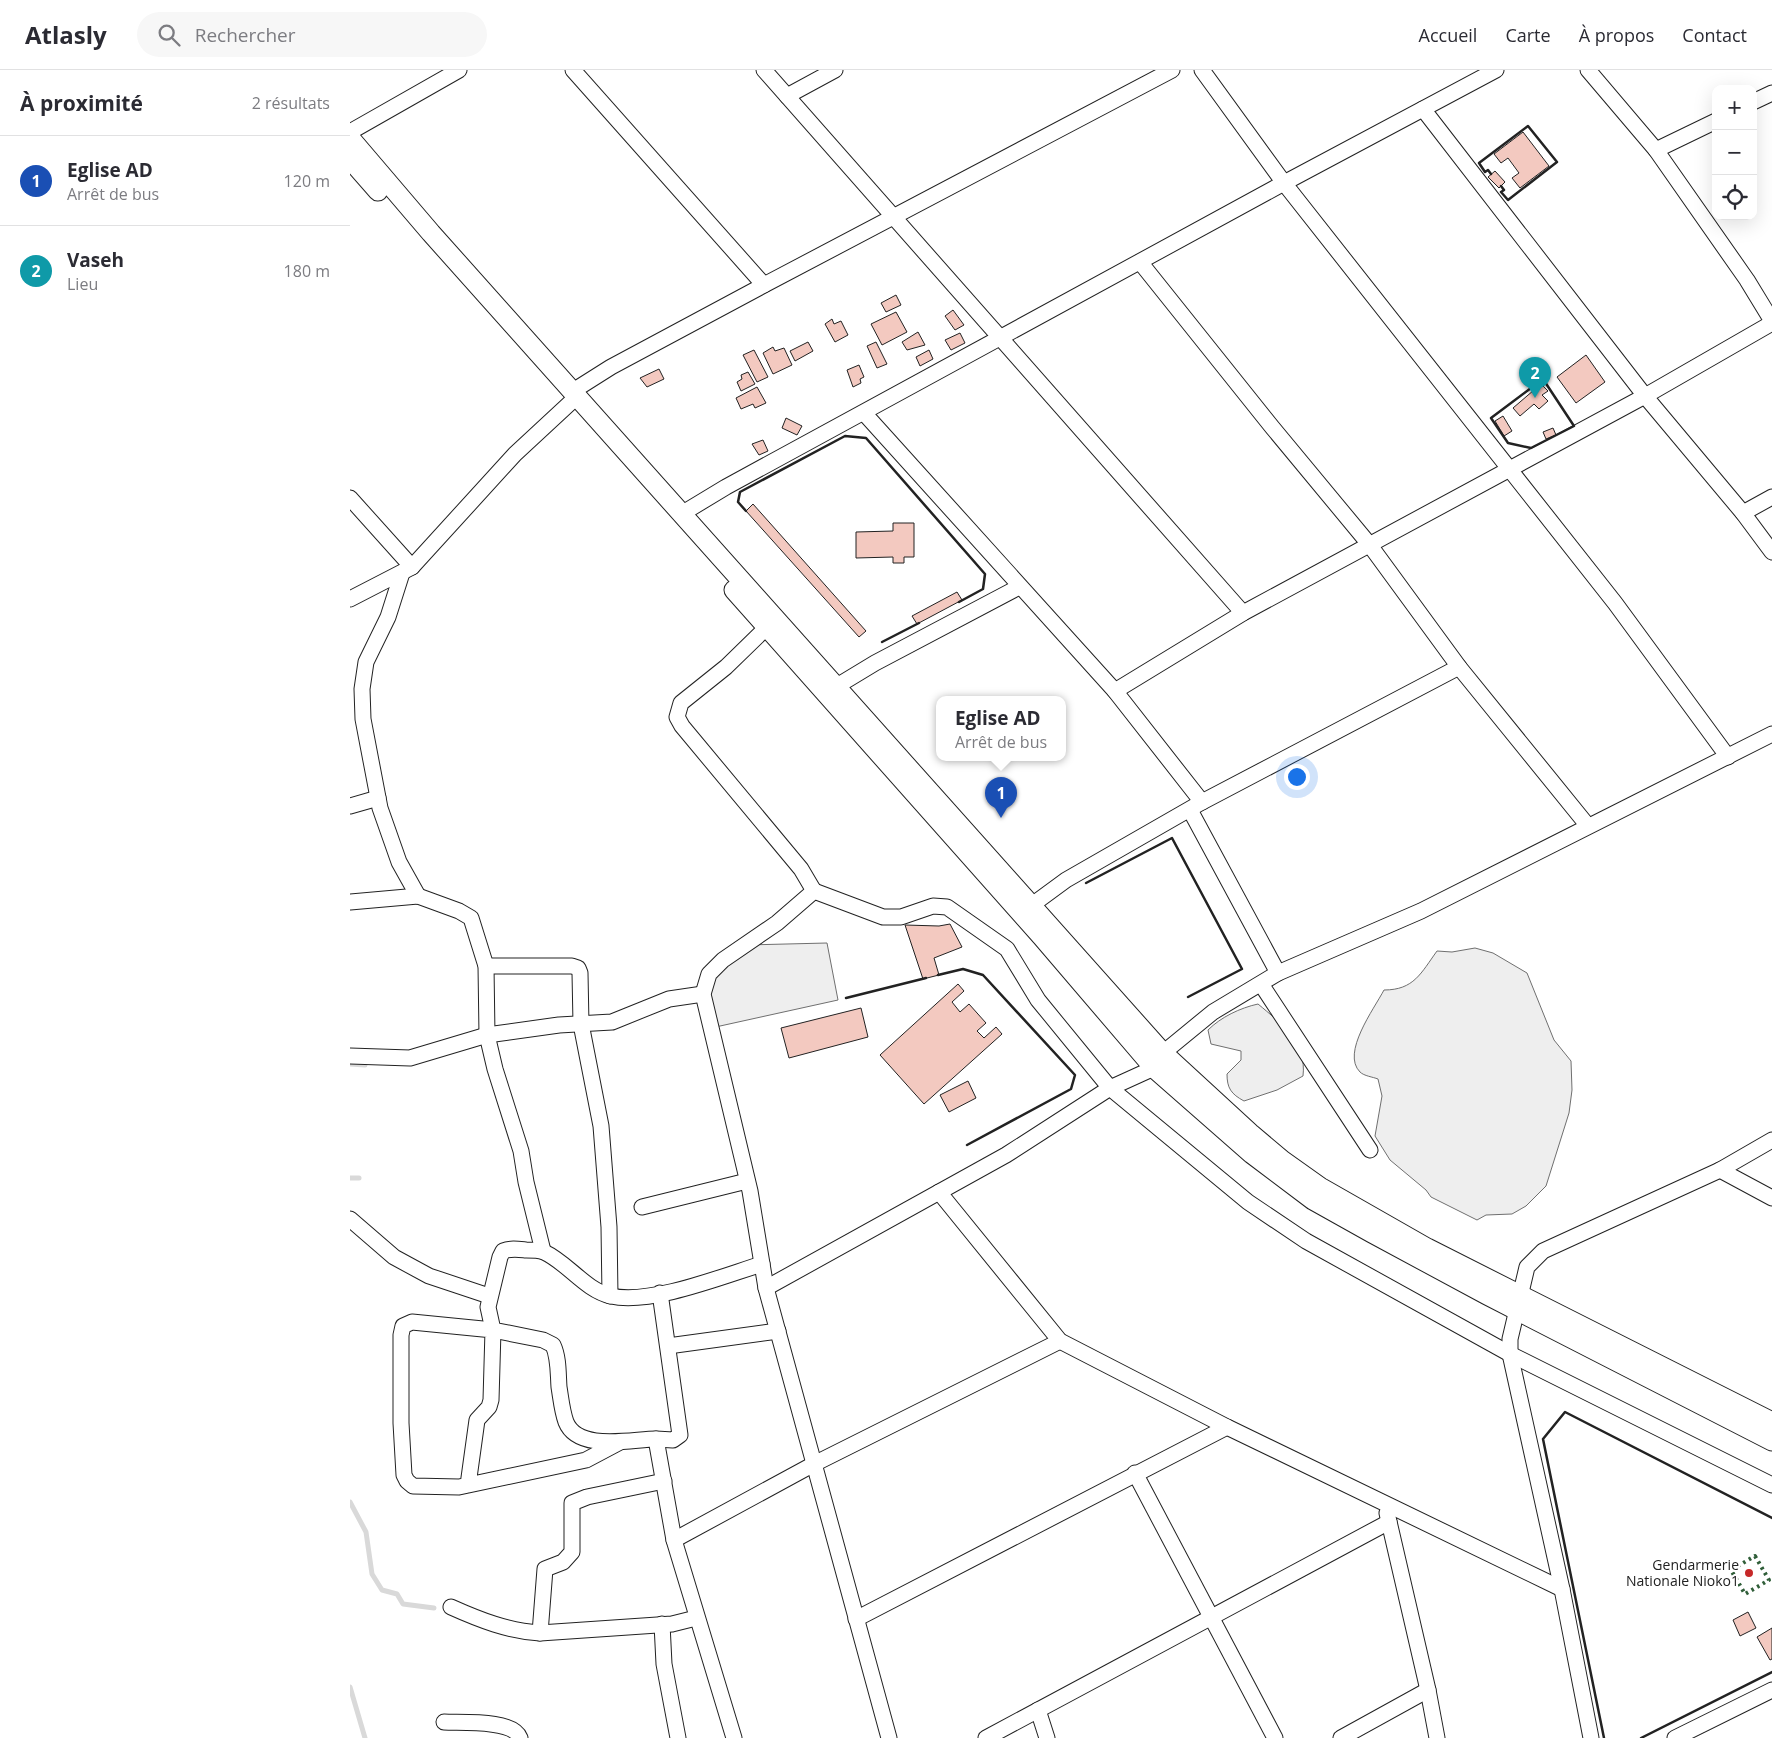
<!DOCTYPE html>
<html lang="fr">
<meta charset="utf-8">
<style>
body{margin:0;font-family:"Open Sans",sans-serif;background:#f7f7f7;color:#2b2b33}
.controls{position:absolute;right:15px;top:15px;display:grid;overflow:hidden;border-radius:10px;box-shadow:0 5px 20px #0002}
.controls button{width:45px;height:45px;display:grid;place-items:center;padding:0;border:0;border-bottom:1px solid #e1e1e2;background:#fff;color:#2b2b33;font:25px sans-serif}
.you{position:absolute;left:946px;top:706px;width:18px;height:18px;margin:-12px;border:4px solid #fff;border-radius:50%;background:#1a73e8;box-shadow:0 0 0 8px #1a73e833}
.badge{display:grid;place-items:center;width:32px;height:32px;border-radius:50%;background:#c62828;color:#fff;font-size:16px;font-weight:700}
.pin{position:absolute;translate:-50% -41px;filter:drop-shadow(0 1px 2px #0008)}
.pin::after{content:'';position:absolute;top:26px;width:18px;height:15px;background:inherit;clip-path:polygon(0 0,100% 0,50% 100%)}
.popup{position:absolute;left:586px;top:626px;width:130px;height:65px;box-sizing:border-box;display:grid;place-content:center;border-radius:10px;background:#fff;filter:drop-shadow(0 1px 4px #0005);font-size:16px;white-space:nowrap;color:#7c7c81}
.popup b{font-size:19px;color:#2b2b33}
.popup::after{content:'';position:absolute;left:50%;top:100%;margin-left:-10px;border:10px solid transparent;border-top-color:#fff}
.list{margin:0;padding:0;list-style:none}
h2{display:flex;justify-content:space-between;align-items:center;height:65px;margin:0;padding:0 20px;font-size:21px}
h2 small{font-size:16px;font-weight:400;color:#7c7c81}
.list li{display:grid;grid-template-columns:32px 1fr auto;gap:15px;align-items:center;box-sizing:border-box;height:90px;padding:0 20px;border-top:1px solid #e1e1e2}
.list b{display:block;font-size:19px;white-space:nowrap}
.list p{margin:0;font-size:16px;white-space:nowrap;color:#7c7c81}
.list em{font-size:16px;font-style:normal;color:#7c7c81}
.icon{flex:none;width:28px;height:28px;fill:none;stroke:currentColor;stroke-width:2;stroke-linecap:round;stroke-linejoin:round}
.map{position:relative;flex:none;width:1422px;height:1668px;overflow:hidden}
header{display:flex;align-items:center;gap:30px;box-sizing:border-box;height:70px;padding:0 25px;background:#fff;border-bottom:1px solid #e1e1e2}
header strong{font-size:24px}
nav{display:flex;gap:28px;margin-inline-start:auto;font-size:18px}
.search{width:350px;height:45px;background:#f7f7f7;display:flex;align-items:center;gap:12px;box-sizing:border-box;padding:0 18px;border-radius:28px;color:#7c7c81;font-size:19px}
main{display:flex}
aside{flex:1;background:#fff}
.map>svg:first-child{display:block}
</style>
<header>
<strong>Atlasly</strong>
<div class="search"><svg class="icon" aria-label="search" viewBox="0 0 24 24"><circle cx="10" cy="10" r="6"/><path d="M15 15l6 6"/></svg>Rechercher</div>
<nav><a>Accueil</a><a>Carte</a><a>À propos</a><a>Contact</a></nav>
</header>
<main>
<aside>
<h2>À proximité<small>2 résultats</small></h2>
<ul class="list">
<li><span class="badge" style="background:#1a4fb4">1</span><div><b>Eglise AD</b><p>Arrêt de bus</p></div><em>120 m</em></li>
<li><span class="badge" style="background:#0f9aa8">2</span><div><b>Vaseh</b><p>Lieu</p></div><em>180 m</em></li>
</ul>
</aside>
<div class="map">
<svg width="1422" height="1668" viewBox="0 0 1422 1668">
<rect width="100%" height="100%" fill="#fff"/>
<g fill="#eee" stroke="#6f6f6f">
<path d="M477,873l11,57 -127,28 -2,-54 37,-29z"/>
<path d="M1125,878l18,5 34,20 27,67 17,21 1,29 -3,23 -23,73 -20,20 -14,8 -26,1 -9,5 -46,-23 -5,-7 -36,-30 -15,-24 7,-40 -4,-17c-5,-2 -14,-3 -18,-7 -19,-19 14,-63 24,-82 30,0 37,-17 53,-39l15,1z"/>
<path d="M908,934c23,19 49,40 45,72l-26,14 -33,11c-13,-7 -17,-13 -17,-27l14,-14v-9l-30,-7 -3,-14c13,-13 32,-22 50,-26z"/>
</g>
<g fill="none" stroke-linecap="round" stroke-linejoin="round">
<g stroke="#d9d9d9" stroke-width="5">
<path d="M0,994l15,1"/>
<path d="M0,1108h9"/>
<path d="M0,1432l16,30 6,42 10,16 15,4 6,10 31,4"/>
<path d="M0,1617l15,51"/>
</g>
</g>
<g fill="#f3c9c0" stroke="#222">
<path d="M1173,62l26,34 -29,22 -8,-10 7,-5 -11,-15 -7,5 -7,-9z"/>
<path d="M1145,101l10,11 -6,6 -11,-11z"/>
<path d="M546,225l5,10 -15,7 -5,-9z"/>
<path d="M603,240l11,15 -9,5 -10,-14z"/>
<path d="M546,242l11,20 -25,13 -11,-21z"/>
<path d="M482,249l2,5 7,-3 7,14 -13,7 -10,-18z"/>
<path d="M568,262l7,13 -18,5 -5,-8z"/>
<path d="M610,263l5,10 -14,7 -6,-10z"/>
<path d="M458,272l5,9 -18,10 -5,-10z"/>
<path d="M526,272l11,22 -10,4 -10,-22z"/>
<path d="M423,277l2,4 9,-3 8,17 -19,9 -10,-21z"/>
<path d="M404,280l14,27 -11,5 -14,-27z"/>
<path d="M579,280l4,9 -13,7 -4,-9z"/>
<path d="M1236,285l19,27 -29,21 -19,-26z"/>
<path d="M509,295l5,12 -4,2 1,4 -8,4 -6,-17z"/>
<path d="M309,299l5,10 -17,8 -7,-9z"/>
<path d="M398,302l7,12 -14,7 -4,-9 5,-3 -1,-4z"/>
<path d="M1191,314l7,7 -6,4 6,6 -9,8 -5,-5 -14,12 -7,-8z"/>
<path d="M407,317l9,16 -11,5 -2,-4 -12,5 -5,-11z"/>
<path d="M1153,346l9,15 -8,5 -9,-15z"/>
<path d="M436,348l16,8 -5,9 -15,-7z"/>
<path d="M1203,358l3,7 -10,4 -3,-7z"/>
<path d="M413,370l5,11 -9,4 -7,-11z"/>
<path d="M403,434l113,127 -7,6 -113,-126z"/>
<path d="M543,453h21v34h-10v6h-11v-6l-37,1v-26l37,-1z"/>
<path d="M607,522l5,8 -45,24 -5,-8z"/>
<path d="M600,854l12,23 -28,11 5,17 -16,4 -18,-54 34,1z"/>
<path d="M608,914l6,7 -12,11 8,10 9,-8 17,19 -9,8 7,7 12,-11 6,7 -78,70 -44,-49z"/>
<path d="M511,938l7,29 -79,21 -8,-30z"/>
<path d="M618,1011l8,17 -27,14 -9,-17z"/>
<path d="M1398,1542l8,16 -16,8 -7,-16z"/>
<path d="M1422,1558v31l-2,1 -13,-23z"/>
</g>
<g fill="none" stroke-linecap="round" stroke-linejoin="round">
<g stroke="#222" stroke-width="17">
<g id="minor">
<path d="M223,0l191,215"/>
<path d="M414,0l479,543"/>
<path d="M852,0l82,113 331,420 113,154"/>
<path d="M1238,0l68,80 91,130 25,41"/>
<path d="M437,26l48,-26"/>
<path d="M1403,32l19,-9"/>
<path d="M1073,39l222,287 98,117 29,39"/>
<path d="M0,62l109,-62"/>
<path d="M1306,80l60,-29"/>
<path d="M790,192l132,165 97,117 90,123 129,159"/>
<path d="M223,321l38,-24 153,-82 408,-215"/>
<path d="M514,343l251,278 87,111"/>
<path d="M0,428l62,69"/>
<path d="M333,443l43,-26 558,-304 212,-113"/>
<path d="M1393,443l29,-16"/>
<path d="M52,503l-14,44 -22,45 -4,27 1,30 17,89 19,54 19,34"/>
<path d="M0,529l62,-32 103,-113 55,-51"/>
<path d="M417,557l-41,40 -45,36 -4,14 5,9 119,143 13,22"/>
<path d="M487,616l38,-23 144,-76"/>
<path d="M765,621l128,-78 402,-217 127,-73"/>
<path d="M0,736l28,-8"/>
<path d="M840,740l88,163"/>
<path d="M0,832l68,-6 41,15 12,7 15,48 1,69 8,34 26,82 5,31 17,69"/>
<path d="M682,835l34,-25 136,-78 257,-135"/>
<path d="M136,896h86l6,2 2,5 1,51 20,102 8,101 1,69"/>
<path d="M911,914l109,166"/>
<path d="M0,986l60,2 77,-23 72,-10 53,-3 57,-23 34,-5"/>
<path d="M1370,1100l52,28"/>
<path d="M589,1122l121,149 167,86 335,162"/>
<path d="M292,1137l105,-26"/>
<path d="M0,1149l44,38 35,19 60,20"/>
<path d="M416,1218l240,-133 104,-67 44,-20 9,-15 50,-41 65,-39 143,-62 351,-177"/>
<path d="M318,1276l110,-15"/>
<path d="M306,1369l17,1 7,-5 -20,-142"/>
<path d="M785,1403l140,265"/>
<path d="M118,1415l9,-65 12,-13 2,-7 2,-70 -81,-8 -9,4 -2,9v88l3,52 3,6 6,5 46,1 127,-27 34,-18"/>
<path d="M1037,1443l41,177 9,48"/>
<path d="M324,1470l140,-76 246,-123"/>
<path d="M101,1537c29,13 57,24 89,26l132,-9 24,-6"/>
<path d="M506,1549l371,-192"/>
<path d="M312,1554l2,40 14,74"/>
<path d="M190,1563l5,-64 18,-7 9,-10v-49l15,-6 77,-16"/>
<path d="M688,1640l9,28"/>
<path d="M94,1652c18,1 69,-3 76,16"/>
<path d="M384,1668l-60,-198 -18,-101c-24,0 -78,13 -90,-17 -4,-11 -5,-23 -7,-35 -1,-13 0,-29 -6,-42l-10,-5 -50,-10 -5,-23 12,-50 3,-6c8,-3 14,-2 23,-1 6,0 13,0 18,2 24,11 41,38 67,44 40,9 112,-20 151,-32"/>
<path d="M539,1668l-123,-450 -16,-97 -47,-197 6,-20 14,-14 54,-37 37,-32 69,26h18l32,-11 14,1 60,42 31,51 72,88 138,114 58,39 204,113 262,131"/>
<path d="M636,1668l403,-216"/>
<path d="M991,1668l87,-48"/>
<path d="M1241,1668l-29,-149 -52,-235v-15l17,-72 16,-16 177,-81 52,-30"/>
<path d="M1325,1668l97,-48"/>
</g>
</g>
<g stroke="#222" stroke-width="21">
<g id="tertiary">
<path d="M0,68l81,95 732,820 87,80 32,27 38,27 107,61 345,174"/>
<path d="M0,89l28,32"/>
<path d="M384,520l308,347 112,131 98,86 61,46 59,33 115,62 285,146"/>
</g>
</g>
<use href="#minor" stroke="#fff" stroke-width="15"/>
<use href="#tertiary" stroke="#fff" stroke-width="19"/>
<path stroke="#2f5e38" stroke-width="4" stroke-dasharray="2.5 4" stroke-linecap="butt" d="M1405,1486l14,24 -24,14 -14,-24z"/>
<g stroke="#222" stroke-width="2.5">
<path d="M1141,104l-3,-4 -3,2 -6,-9 49,-37 29,36 -49,38 -7,-8 3,-2 -3,-4"/>
<path d="M1193,309l31,47 -43,22 -23,-5 -17,-25z"/>
<path d="M396,441l-8,-9 2,-10 105,-56 21,2 119,136 -2,15 -24,13"/>
<path d="M532,572l37,-19"/>
<path d="M736,813l86,-45 70,131 -54,28"/>
<path d="M588,905l25,-6 20,6 92,100 -4,14 -104,56"/>
<path d="M496,928l80,-20"/>
<path d="M1254,1668l-61,-299 22,-27 207,106"/>
<path d="M1291,1668l131,-66"/>
</g>
</g>
<circle fill="#c62828" stroke="#fff" stroke-width="2" cx="1399" cy="1503" r="5"/>
<g text-anchor="middle" stroke-width="4" stroke-linejoin="round" paint-order="stroke">
<g font-size="14" fill="#222" stroke="#fff" text-anchor="end">
<text x="1389" y="1500">Gendarmerie<tspan x="1389" dy="16">Nationale Nioko1</tspan></text>
</g>
</g>
</svg>
<div class="controls">
<button>+</button>
<button>−</button>
<button><svg class="icon" aria-label="locate" viewBox="0 0 24 24"><circle cx="12" cy="12" r="6"/><path d="M12 2v4M12 18v4M2 12h4M18 12h4"/></svg></button>
</div>
<div class="you"></div>
<div class="pin badge" style="left:651px;top:748px;background:#1a4fb4">1</div>
<div class="popup"><b>Eglise AD</b>Arrêt de bus</div>
<div class="pin badge" style="left:1185px;top:328px;background:#0f9aa8">2</div>
</div>
</main>
